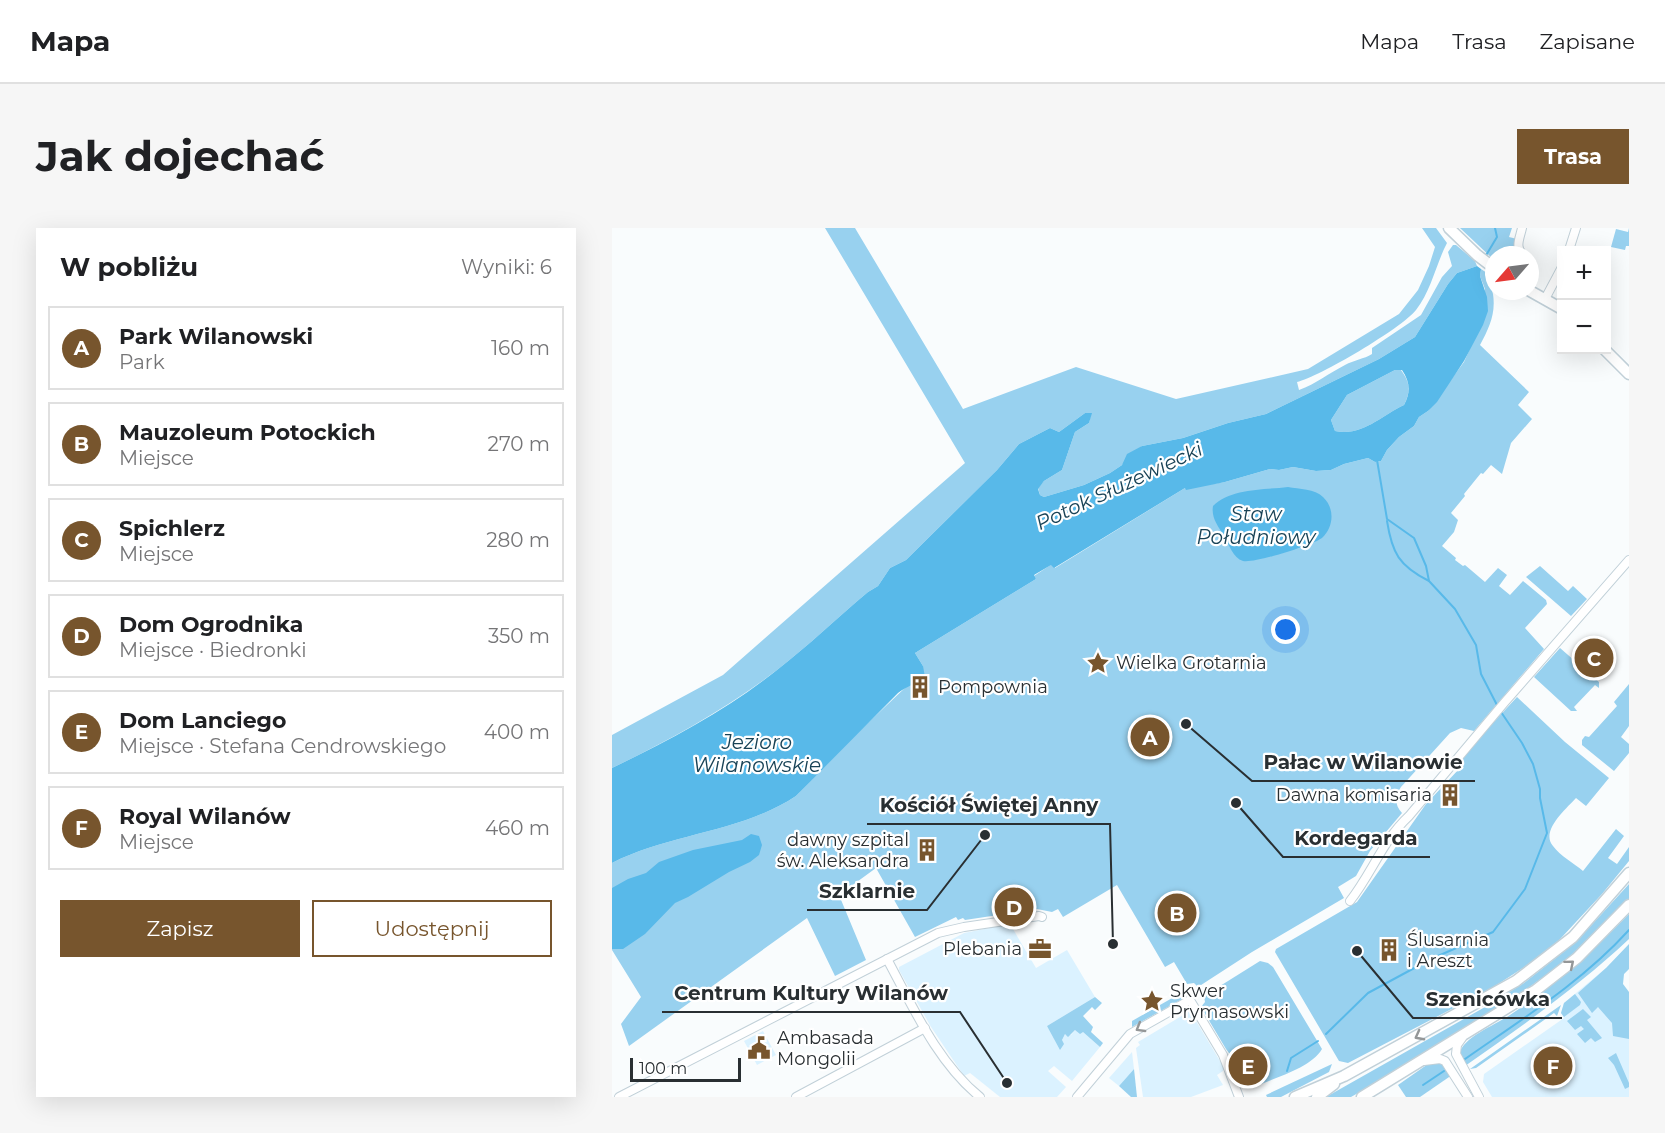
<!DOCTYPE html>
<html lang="pl">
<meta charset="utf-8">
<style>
body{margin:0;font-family:Montserrat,sans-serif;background:#f6f6f6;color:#202124}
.controls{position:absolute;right:18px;top:18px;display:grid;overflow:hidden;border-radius:0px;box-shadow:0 6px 24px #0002}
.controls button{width:54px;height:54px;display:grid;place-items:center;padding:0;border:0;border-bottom:2px solid #e0e0e0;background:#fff;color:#202124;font:30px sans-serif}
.compass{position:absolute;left:873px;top:18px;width:54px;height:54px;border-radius:50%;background:#fff;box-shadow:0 6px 24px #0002;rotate:242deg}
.scale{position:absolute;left:18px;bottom:15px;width:111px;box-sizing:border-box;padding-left:6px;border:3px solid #292f32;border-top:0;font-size:16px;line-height:21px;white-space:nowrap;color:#292f32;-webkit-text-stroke:4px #fff;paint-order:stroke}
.you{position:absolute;left:674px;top:402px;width:21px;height:21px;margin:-15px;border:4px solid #fff;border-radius:50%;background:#1a73e8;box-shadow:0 0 0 9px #1a73e833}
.badge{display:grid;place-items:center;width:39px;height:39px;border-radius:50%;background:#77552d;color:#fff;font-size:20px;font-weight:700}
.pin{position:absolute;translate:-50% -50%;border:3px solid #fff;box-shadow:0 2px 6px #0006}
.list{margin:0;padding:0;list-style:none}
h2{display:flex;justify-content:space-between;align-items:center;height:78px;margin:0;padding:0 24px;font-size:26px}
h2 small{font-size:20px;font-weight:400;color:#757577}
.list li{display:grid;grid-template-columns:39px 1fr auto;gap:18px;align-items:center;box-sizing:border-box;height:84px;margin:0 12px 12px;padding:0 12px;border:2px solid #e0e0e0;border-radius:0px}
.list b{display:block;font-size:22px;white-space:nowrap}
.list p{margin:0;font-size:20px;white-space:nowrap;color:#757577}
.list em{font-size:20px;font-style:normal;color:#757577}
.actions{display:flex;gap:12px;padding:18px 24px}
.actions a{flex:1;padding:14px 0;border:2px solid #77552d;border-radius:0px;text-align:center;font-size:21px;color:#77552d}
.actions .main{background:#77552d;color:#fff}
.map{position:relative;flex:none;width:1017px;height:869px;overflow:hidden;border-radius:0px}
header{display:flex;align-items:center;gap:36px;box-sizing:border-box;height:84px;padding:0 30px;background:#fff;border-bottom:2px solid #e0e0e0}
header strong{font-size:28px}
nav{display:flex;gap:33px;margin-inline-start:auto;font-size:21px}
.intro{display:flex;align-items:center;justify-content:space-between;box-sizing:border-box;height:144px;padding:0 36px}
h1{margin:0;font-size:42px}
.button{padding:15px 27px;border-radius:0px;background:#77552d;color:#fff;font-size:21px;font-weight:700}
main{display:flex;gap:36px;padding:0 36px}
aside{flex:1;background:#fff;border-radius:0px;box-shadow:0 6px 24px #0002}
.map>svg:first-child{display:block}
</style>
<header>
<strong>Mapa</strong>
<nav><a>Mapa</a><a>Trasa</a><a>Zapisane</a></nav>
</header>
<div class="intro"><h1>Jak dojechać</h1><a class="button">Trasa</a></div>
<main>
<aside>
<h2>W pobliżu<small>Wyniki: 6</small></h2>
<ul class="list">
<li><span class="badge">A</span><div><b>Park Wilanowski</b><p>Park</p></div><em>160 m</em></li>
<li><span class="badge">B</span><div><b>Mauzoleum Potockich</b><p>Miejsce</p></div><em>270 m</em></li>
<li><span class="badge">C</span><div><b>Spichlerz</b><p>Miejsce</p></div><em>280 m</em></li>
<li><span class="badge">D</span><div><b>Dom Ogrodnika</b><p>Miejsce · Biedronki</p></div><em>350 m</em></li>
<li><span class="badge">E</span><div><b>Dom Lanciego</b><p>Miejsce · Stefana Cendrowskiego</p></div><em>400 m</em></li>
<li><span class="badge">F</span><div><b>Royal Wilanów</b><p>Miejsce</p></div><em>460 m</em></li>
</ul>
<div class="actions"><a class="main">Zapisz</a><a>Udostępnij</a></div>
</aside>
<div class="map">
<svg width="1017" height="869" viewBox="0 0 1017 869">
<rect width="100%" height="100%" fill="#f9fcfd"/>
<g fill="#dbf2ff">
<path d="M398,696l26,44 31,-18 28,47 -48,29 15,14 3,-6 6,1 4,-5 8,2 17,15 -28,34 -18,-15 -6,5 18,16 -9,10h-57l-30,-24 -6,3 -33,-49 -32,-57v-3l65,-34z"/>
<path d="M994,740l23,42v87h-137l-9,-15 1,-8 80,-56 -3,-5 3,-10z"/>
<path d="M578,783l33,55v5l-6,4 6,10 -32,12h-48l-7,-49 4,-3 -2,-3z"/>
<path d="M151,803l13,24 -19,10 -13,-24z"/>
<path d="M520,824l2,17 -15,17 -10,-8z"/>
</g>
<g fill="#98d1ef">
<path d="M213,0h30l108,181 113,-42 100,32 132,-30 91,-55 19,-24 11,-24 6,-19 -13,-19h14l11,15c-11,21 -16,48 -31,67 -14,18 -97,67 -119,72l2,8c17,-6 30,-17 46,-25 9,-5 19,-6 27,-11v-6l49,-33 21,-38 10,-11 -4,-14 5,-7h3l19,16 2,5 -20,7 -9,11 -33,53 -36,22 -113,55 -38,9 -45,15 -41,8 -20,19 -12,8 -26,12 -40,12 -4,-2 -2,-7 6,-7 18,-11 13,-38 14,-9 2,-10h-6l-26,19 -9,-4 -31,16 -22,26 -91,90 -16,8 -12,18 -10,6c-31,26 -60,54 -91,78 -51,39 -107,70 -165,98v-33l111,-60 242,-212z"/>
<path d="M848,0h52l-3,9 8,2 -1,16h-22v5z"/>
<path d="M1017,0v18h-3l-1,4 -14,-3 5,-18 12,3z"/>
<path d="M869,41l9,6c-2,7 1,12 3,19 3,20 -4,34 -13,51l49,47 -11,13 14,14 -21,24 -9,31 -11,-9 -8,9 -2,-1 -17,21 1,2 -14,17 7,7 -4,12 -12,14 14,12 -1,2 8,6 2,-1 20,17 13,-14 9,7 -8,11 11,9 13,-14 23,19 1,4 -22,24 19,21 -70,82 -13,-3 -11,5 -49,54c-6,9 -7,17 1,26l-32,38 -14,25 -18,11 6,11 -92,54 -54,35 -4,-4 -7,1 -13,-22 -9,5 -48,-82 -54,32 -5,-8 -6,3 -15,-3 -72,11 -2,-2 -5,2 -2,-3 -41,20 -39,-69 -37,27 27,65 -31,16 -28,-58 -178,128 -8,-22 20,-27 -29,-47v-87c59,-30 128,-30 184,-67l54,-56 58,-55 15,-19 -8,-13 121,-74 -2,-3 18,-12 3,4 130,-80 40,-6 45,-13 9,1 14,-3 23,4 15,-1 13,-6 24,-6 7,4 6,-1 6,-11 12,-13 15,-11 5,-9 9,-6 36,-49 8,-18 13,-55 -5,-13z"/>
<path d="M783,142h6c9,12 10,21 3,35 -22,10 -42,32 -69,26l-4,-11 16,-25z"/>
<path d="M928,338l28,25 5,-5 14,13 -16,17 -45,-39z"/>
<path d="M948,420l39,34v6l-4,-3 -21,22 3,4h-6l-37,-34z"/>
<path d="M1017,456v42l-8,11 8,7v9l-15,18 -32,-26v-5l3,-4 4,1 28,-31 -3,-4z"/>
<path d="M905,469l48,45 44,36 -23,28 -10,-8c-10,11 -36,33 -23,48 7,10 21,17 30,25l33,-42 8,7 -16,22 9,6 12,-17v14l-27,33 -53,57 -57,37 -144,75 -9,-2 -64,-109 1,-3 81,-47 69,-98 34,-36 -4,-5z"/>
<path d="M1017,656v15c-54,62 -121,105 -192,147 -28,17 -57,35 -86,51h-25l159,-90 39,-24 52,-41z"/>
<path d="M1017,686v25c-51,48 -107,87 -164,127l-5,-13c2,-15 37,-29 50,-38 44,-29 82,-63 119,-101z"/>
<path d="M1017,716v25l-5,5 -1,10 6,8v47l-16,-3 -1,-13 -14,-16 -6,6 -14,-20 28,-25z"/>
<path d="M648,733l8,2 5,4 49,82c-11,19 -48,29 -68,38l-28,-38 -25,-42 4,-5 -1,-6z"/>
<path d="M569,765l3,5 -52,29v-6z"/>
<path d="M963,766l6,8 -1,3 -16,12 -3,-4 3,-10z"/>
<path d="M483,769l7,6 -7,7 -3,-3 -9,9 10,11 -2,5 12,11 -3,4 -17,-15 -3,2 -5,-4 -7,7 -3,-3 -3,6 2,4 -4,6 -13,-24z"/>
<path d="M949,777l-4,11 -3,-3 -78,55 -6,1z"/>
<path d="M971,781l8,8 -4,3 15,18 -7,4 -4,-4 -6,5 -8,-9 7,-5 -3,-3 -6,4 -8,-9z"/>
<path d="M1004,825l13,30v4l-4,2 -11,-24 -6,-7z"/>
<path d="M826,834l7,3 7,10 -32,22h-14l-8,-12 30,-21z"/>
<path d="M720,836l-3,8 -48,25h-14l-1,-2z"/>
<path d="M522,841l3,28h-6l-12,-11z"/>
</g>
<g fill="#58b9e9" fill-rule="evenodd">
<path d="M865,38l4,3 -1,7 7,21 1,14 -5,14 -19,36 -27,41 -9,9 -9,6 -5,9 -15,11 -12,13 -6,11 -6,1 -7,-4 -24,6 -13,6 -15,1 -23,-4 -14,3 -9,-1 -45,13 -39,8 -1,-2 -131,80 -3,-3 -17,10 2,4 -121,74 8,13 2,11c-9,7 -18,9 -27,16l-102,103c-56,37 -125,37 -184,67v-95c58,-28 115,-58 165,-98 31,-24 60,-52 91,-78l10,-6 12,-18 16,-8 91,-90 22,-26 31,-16 9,4 26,-19h7l-3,10 -14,9 -13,38 -18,11 -6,8 2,6 4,2 40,-12 26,-12 12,-8 5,-11 15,-8 41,-8 45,-15 38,-9 113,-55 36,-22 33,-53 9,-11zM783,142h7c8,12 9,22 2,35 -22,10 -42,32 -69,26l-4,-11 16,-25z"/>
<path d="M676,259c11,2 27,2 35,10 12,11 11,30 -1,41 -9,7 -69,26 -79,23 -10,-3 -14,-17 -19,-25 -6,-10 -13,-18 -11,-30 18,-18 51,-16 75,-19z"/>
<path d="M139,606l8,2 3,9 -3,10 -9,7 -21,10 -41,25 -13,6 -30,31 -22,15h-11v-61l16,-9 18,-6 13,-11 34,-12 49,-10z"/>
</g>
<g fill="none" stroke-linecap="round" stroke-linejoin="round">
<g stroke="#58b9e9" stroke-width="2">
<path d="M873,29l12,-20 -2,-9"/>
<path d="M765,232l10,59 27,19 12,28 3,15 26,28 21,36 5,29 17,33"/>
<path d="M775,293c5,32 12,45 42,60"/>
<path d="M714,806l42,-41 63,-34 62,-27 32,-43 22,-56 -7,-35v-9l-7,-25 -11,-21 -21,-31"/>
<path d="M853,831c57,-40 117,-77 164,-129"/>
<path d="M675,843l4,-13 27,-17"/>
<path d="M811,857l21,-14"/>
</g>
<g stroke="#c1d0d8" stroke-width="10">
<g id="street">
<path d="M910,0c-2,10 -8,20 2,27"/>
<path d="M957,22l7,-22"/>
<path d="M933,71l17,-32"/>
<path d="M738,673c22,-28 33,-61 59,-85l95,-113 125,-143"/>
<path d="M275,731c26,48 50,103 93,138"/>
<path d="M850,810l-5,7 -1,9 23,43"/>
<path d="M812,833l16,-2 5,2 23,36"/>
<path d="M7,869l319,-164 26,-6 75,-11 3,1"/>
<path d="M184,869l129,-69"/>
<path d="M465,869l53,-63 60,-34 33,55 16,42"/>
</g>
</g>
<g stroke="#c1d0d8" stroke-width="13">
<g id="secondary">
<path d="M837,0l28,27 17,13"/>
<path d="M918,63l32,18"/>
<path d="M993,122l24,24"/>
<path d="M683,869l49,-21 172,-95 57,-44 56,-64"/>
<path d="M705,869l17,-13"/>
<path d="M750,869l174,-107 41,-32 52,-53"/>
</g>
</g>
<use href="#street" stroke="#fff" stroke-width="8"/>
<use href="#secondary" stroke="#fff" stroke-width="10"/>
</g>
<defs><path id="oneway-chevron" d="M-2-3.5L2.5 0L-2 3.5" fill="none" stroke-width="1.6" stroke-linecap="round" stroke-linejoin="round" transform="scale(1.5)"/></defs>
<g stroke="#949798">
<use href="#oneway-chevron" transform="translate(958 736) rotate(-40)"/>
<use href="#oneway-chevron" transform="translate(528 800) rotate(149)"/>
<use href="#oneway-chevron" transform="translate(807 808) rotate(152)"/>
</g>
<defs>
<g id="sight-bare" transform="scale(1.8)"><path d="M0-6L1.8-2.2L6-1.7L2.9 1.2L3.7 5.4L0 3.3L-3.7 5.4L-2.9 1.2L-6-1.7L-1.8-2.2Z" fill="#77552d" stroke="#fff" stroke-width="2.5" paint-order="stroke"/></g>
<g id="building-bare" transform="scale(1.8)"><path d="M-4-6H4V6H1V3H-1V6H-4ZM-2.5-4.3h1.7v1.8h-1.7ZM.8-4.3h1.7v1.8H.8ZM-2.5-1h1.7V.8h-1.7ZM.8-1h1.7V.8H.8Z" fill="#77552d" stroke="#fff" stroke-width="2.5" paint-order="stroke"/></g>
<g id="office-bare" transform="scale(1.8)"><path d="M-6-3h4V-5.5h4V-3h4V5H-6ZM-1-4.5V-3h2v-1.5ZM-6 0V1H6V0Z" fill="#77552d" stroke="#fff" stroke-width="2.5" paint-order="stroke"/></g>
<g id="civic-bare" transform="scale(1.8)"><path d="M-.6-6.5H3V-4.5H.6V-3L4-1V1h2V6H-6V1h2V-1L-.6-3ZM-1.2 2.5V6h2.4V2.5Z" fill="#77552d" stroke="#fff" stroke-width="2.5" paint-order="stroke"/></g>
</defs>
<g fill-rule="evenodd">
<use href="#sight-bare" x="486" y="435"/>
<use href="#building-bare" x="308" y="459"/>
<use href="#building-bare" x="838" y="567"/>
<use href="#building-bare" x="315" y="622"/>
<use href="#office-bare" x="428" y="721"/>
<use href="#building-bare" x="777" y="722"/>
<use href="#sight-bare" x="540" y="773"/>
<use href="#civic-bare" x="147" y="820"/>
</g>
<g text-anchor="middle" stroke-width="4.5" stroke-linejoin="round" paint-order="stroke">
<g font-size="18" fill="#292f32" stroke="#fff" text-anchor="start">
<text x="504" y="441">Wielka Grotarnia</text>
<text x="326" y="465">Pompownia</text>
<text x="820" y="573" text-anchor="end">Dawna komisaria</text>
<text x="297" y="618" text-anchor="end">dawny szpital<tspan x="297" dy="21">św. Aleksandra</tspan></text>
<text x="795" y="718">Ślusarnia<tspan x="795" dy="21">i Areszt</tspan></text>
<text x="410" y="727" text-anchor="end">Plebania</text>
<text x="558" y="769">Skwer<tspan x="558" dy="21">Prymasowski</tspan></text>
<text x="165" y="816">Ambasada<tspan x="165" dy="21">Mongolii</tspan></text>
</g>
<g font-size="20" font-style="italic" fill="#184256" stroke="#fff">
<text transform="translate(507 258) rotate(-25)" y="7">Potok Służewiecki</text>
<text x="644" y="293">Staw<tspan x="644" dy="23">Południowy</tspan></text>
<text x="145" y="521">Jezioro<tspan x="145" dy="23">Wilanowskie</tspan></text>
</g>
</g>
<path fill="none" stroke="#292f32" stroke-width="2" d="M574 496L640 553H863M501 716L498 596H255M624 575L671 629H818M373 607L315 682H195M395 855L348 784H50M745 723L801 790H950"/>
<g fill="#292f32" stroke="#fff" stroke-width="2">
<circle cx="574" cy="496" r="6"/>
<circle cx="501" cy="716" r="6"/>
<circle cx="624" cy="575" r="6"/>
<circle cx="373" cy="607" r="6"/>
<circle cx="395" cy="855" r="6"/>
<circle cx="745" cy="723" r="6"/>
</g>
<g font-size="20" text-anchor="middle" font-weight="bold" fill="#292f32" stroke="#fff" stroke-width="4.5" stroke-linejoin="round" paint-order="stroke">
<text x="751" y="541">Pałac w Wilanowie</text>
<text x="377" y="584">Kościół Świętej Anny</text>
<text x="744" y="617">Kordegarda</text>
<text x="255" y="670">Szklarnie</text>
<text x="199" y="772">Centrum Kultury Wilanów</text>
<text x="876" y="778">Szenicówka</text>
</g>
</svg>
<div class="controls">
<button>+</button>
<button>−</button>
</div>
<svg class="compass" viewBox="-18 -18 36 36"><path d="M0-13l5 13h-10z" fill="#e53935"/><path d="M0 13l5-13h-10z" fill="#757577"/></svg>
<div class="scale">100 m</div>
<div class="you"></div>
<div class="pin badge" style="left:538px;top:509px">A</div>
<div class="pin badge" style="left:565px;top:685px">B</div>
<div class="pin badge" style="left:982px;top:430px">C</div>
<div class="pin badge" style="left:402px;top:679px">D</div>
<div class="pin badge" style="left:636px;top:838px">E</div>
<div class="pin badge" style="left:941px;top:838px">F</div>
</div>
</main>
